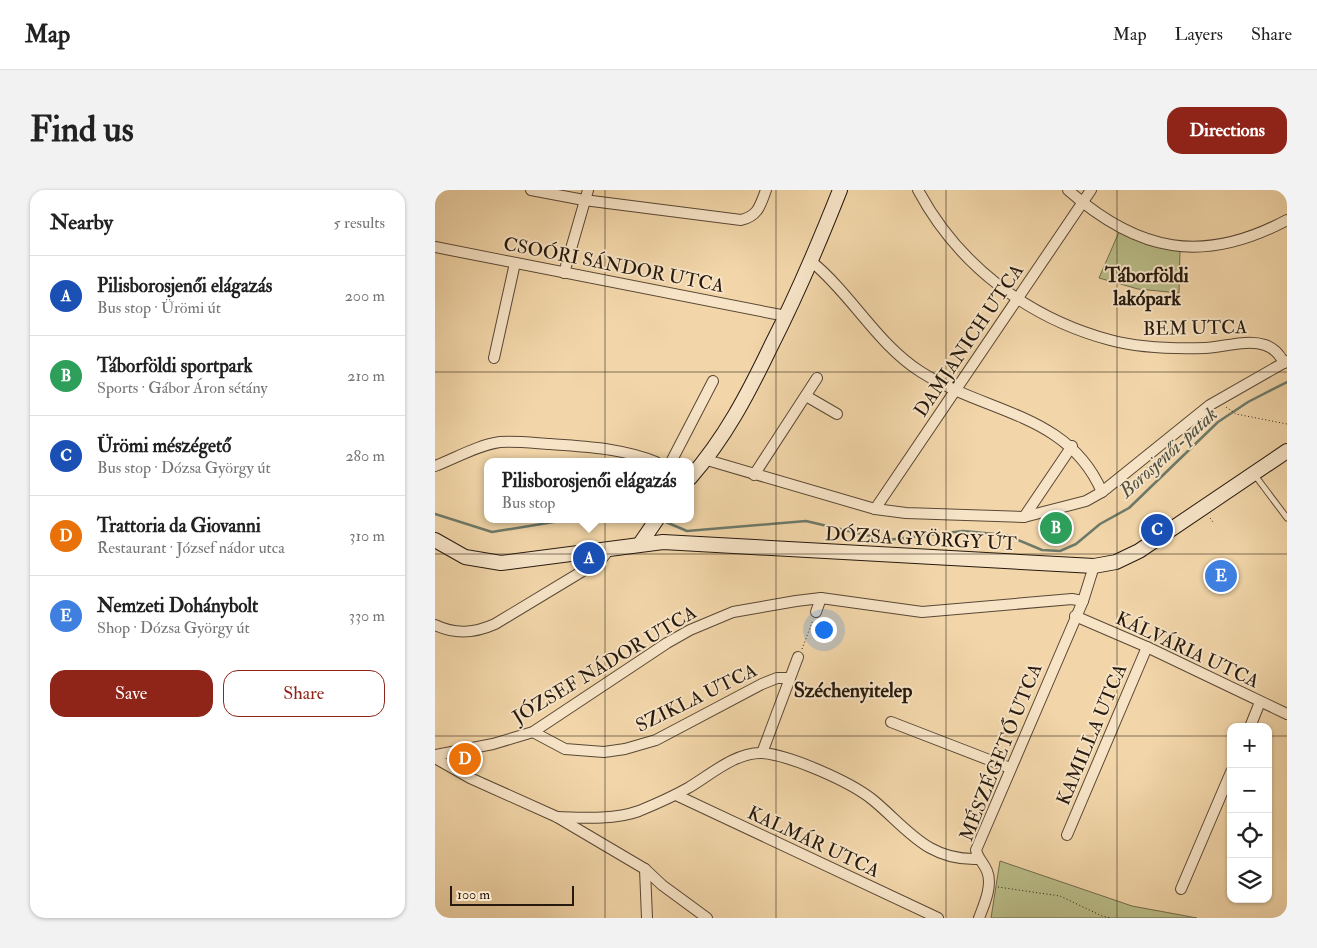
<!DOCTYPE html>
<meta charset="utf-8">
<style>
body{margin:0;font-family:"IM FELL Double Pica",serif;background:#f2f2f2;color:#222}
.controls{position:absolute;right:15px;bottom:15px;display:grid;overflow:hidden;border-radius:10px;box-shadow:0 1px 4px #0004}
.controls button{width:45px;height:45px;display:grid;place-items:center;padding:0;border:0;border-bottom:1px solid #e0e0e0;background:#fff;color:#222;font:25px sans-serif}
.scale{position:absolute;left:15px;bottom:12px;width:124px;box-sizing:border-box;padding-left:5px;border:2px solid #26190e;border-top:0;font-size:14px;line-height:18px;white-space:nowrap;color:#26190e;-webkit-text-stroke:4px #f7e4c7;paint-order:stroke}
.you{position:absolute;left:388px;top:439px;width:18px;height:18px;margin:-12px;border:4px solid #fff;border-radius:50%;background:#1a73e8;box-shadow:0 0 0 8px #1a73e833}
.badge{display:grid;place-items:center;width:32px;height:32px;border-radius:50%;background:#8f2418;color:#fff;font-size:16px;font-weight:700}
.pin{position:absolute;translate:-50% -50%;border:2px solid #fff;box-shadow:0 1px 5px #0006}
.popup{position:absolute;left:49px;top:268px;width:210px;height:65px;box-sizing:border-box;display:grid;place-content:center;border-radius:10px;background:#fff;filter:drop-shadow(0 1px 4px #0005);font-size:16px;white-space:nowrap;color:#767676}
.popup b{font-size:19px;color:#222}
.popup::after{content:'';position:absolute;left:50%;top:100%;margin-left:-10px;border:10px solid transparent;border-top-color:#fff}
.list{margin:0;padding:0;list-style:none}
h2{display:flex;justify-content:space-between;align-items:center;height:65px;margin:0;padding:0 20px;font-size:21px}
h2 small{font-size:16px;font-weight:400;color:#767676}
.list li{display:grid;grid-template-columns:32px 1fr auto;gap:15px;align-items:center;box-sizing:border-box;height:80px;padding:0 20px;border-top:1px solid #e0e0e0}
.list b{display:block;font-size:19px;white-space:nowrap}
.list p{margin:0;font-size:16px;white-space:nowrap;color:#767676}
.list em{font-size:16px;font-style:normal;color:#767676}
.actions{display:flex;gap:10px;padding:15px 20px}
.actions a{flex:1;padding:11px 0;border:1px solid #8f2418;border-radius:15px;text-align:center;font-size:18px;color:#8f2418}
.actions .main{background:#8f2418;color:#fff}
.icon{flex:none;width:28px;height:28px;fill:none;stroke:currentColor;stroke-width:2;stroke-linecap:round;stroke-linejoin:round}
.map{position:relative;flex:none;width:852px;height:728px;overflow:hidden;border-radius:15px}
header{display:flex;align-items:center;gap:30px;box-sizing:border-box;height:70px;padding:0 25px;background:#fff;border-bottom:1px solid #e0e0e0}
header strong{font-size:24px}
nav{display:flex;gap:28px;margin-inline-start:auto;font-size:18px}
.intro{display:flex;align-items:center;justify-content:space-between;box-sizing:border-box;height:120px;padding:0 30px}
h1{margin:0;font-size:35px}
.button{padding:12px 22px;border-radius:15px;background:#8f2418;color:#fff;font-size:18px;font-weight:700}
main{display:flex;gap:30px;padding:0 30px}
aside{flex:1;background:#fff;border-radius:15px;box-shadow:0 1px 4px #0004}
.map>svg:first-child{display:block}
</style>
<header>
<strong>Map</strong>
<nav><a>Map</a><a>Layers</a><a>Share</a></nav>
</header>
<div class="intro"><h1>Find us</h1><a class="button">Directions</a></div>
<main>
<aside>
<h2>Nearby<small>5 results</small></h2>
<ul class="list">
<li><span class="badge" style="background:#1a4fb4">A</span><div><b>Pilisborosjenői elágazás</b><p>Bus stop · Ürömi út</p></div><em>200 m</em></li>
<li><span class="badge" style="background:#2e9e5b">B</span><div><b>Táborföldi sportpark</b><p>Sports · Gábor Áron sétány</p></div><em>210 m</em></li>
<li><span class="badge" style="background:#1a4fb4">C</span><div><b>Ürömi mészégető</b><p>Bus stop · Dózsa György út</p></div><em>280 m</em></li>
<li><span class="badge" style="background:#e8710a">D</span><div><b>Trattoria da Giovanni</b><p>Restaurant · József nádor utca</p></div><em>310 m</em></li>
<li><span class="badge" style="background:#3f7fe0">E</span><div><b>Nemzeti Dohánybolt</b><p>Shop · Dózsa György út</p></div><em>330 m</em></li>
</ul>
<div class="actions"><a class="main">Save</a><a>Share</a></div>
</aside>
<div class="map">
<svg width="852" height="728" viewBox="0 0 852 728">
<rect width="100%" height="100%" fill="#f2d6a9"/>
<filter id="stains"><feTurbulence type="fractalNoise" baseFrequency=".004" numOctaves="4"/><feColorMatrix values="0 0 0 0 .2 0 0 0 0 .09 0 0 0 0 .02 0 0 0 .5 -.17"/></filter>
<radialGradient id="worn" r=".72"><stop offset=".6" stop-color="#630" stop-opacity="0"/><stop offset="1" stop-color="#630" stop-opacity=".3"/></radialGradient>
<g fill="#babe89" stroke="#706c4c">
<path d="M684,42l61,17 -1,44 -41,-4 -39,-11z"/>
<path d="M565,671l132,45 65,12h-206z"/>
</g>
<g fill="none" stroke-linecap="round" stroke-linejoin="round">
<g stroke="#6d7969" stroke-width="2.5">
<path d="M0,324l57,18 80,-13"/>
<path d="M226,330l26,11 119,-10 81,19 76,-9 43,4 36,15 18,1 16,-7 24,-20 29,-16 89,-86 30,-20 39,-20"/>
</g>
<g stroke="#594835" stroke-width="7">
<path id="lane" d="M819,284l33,44"/>
</g>
<g stroke="#594835" stroke-width="12">
<g id="street">
<path d="M96,0l53,10 157,20c17,-4 19,-14 25,-30"/>
<path d="M483,0c40,75 110,128 192,150 30,8 64,9 95,8 19,-1 42,-9 60,-3 9,3 15,10 19,18"/>
<path d="M633,0c70,62 135,75 219,30"/>
<path d="M0,57l351,69"/>
<path d="M377,72c40,33 65,82 109,110 66,42 147,41 181,120"/>
<path d="M129,83l24,-83"/>
<path d="M59,168l21,-95"/>
<path d="M371,206l31,18"/>
<path d="M272,270l168,49 31,4 118,4 62,-16 16,-9 108,-87 77,-44"/>
<path d="M236,272l42,-81"/>
<path d="M0,276c21,-8 43,-21 65,-24 17,-1 34,1 50,2 37,3 72,4 106,18"/>
<path d="M319,285l63,-97"/>
<path d="M440,319l216,-319"/>
<path d="M589,327l48,-71"/>
<path d="M381,422l5,-14"/>
<path d="M640,426l72,31 140,67"/>
<path d="M0,435c21,10 40,8 60,-1l106,-64 9,-12"/>
<path d="M456,532l119,46"/>
<path d="M815,537l10,-25"/>
<path d="M98,542l32,17 39,3 21,-3 31,-9 106,-56 15,-6h13"/>
<path d="M327,563l36,-96"/>
<path d="M0,565l58,-11 40,-12 134,-89 23,-13 43,-18 63,-11 25,-3 101,14 150,-13 11,2"/>
<path d="M0,568l35,20 87,39 88,52 17,16 45,33"/>
<path d="M241,605l262,123"/>
<path d="M122,627c27,1 57,3 82,-6 17,-7 33,-14 49,-23 21,-12 47,-36 74,-35 28,2 89,29 111,47 34,28 54,61 105,59"/>
<path d="M632,645l80,-188"/>
<path d="M210,679l2,49"/>
<path d="M746,699l50,-117"/>
<path d="M544,728c5,-13 14,-33 8,-47 -3,-8 -9,-12 -11,-21l107,-249 11,-35"/>
</g>
</g>
<g stroke="#26190e" stroke-width="16">
<g id="secondary">
<path d="M255,288c35,-40 58,-84 81,-132 26,-51 48,-103 69,-156"/>
<path d="M0,350l30,17 36,6 162,-21 431,24 22,-4 23,-11 148,-100"/>
<path d="M205,354l17,-25"/>
</g>
</g>
<g stroke="#26190e" stroke-width="1" stroke-dasharray="1 2.5" stroke-linecap="butt">
<path d="M791,217l10,7 51,10"/>
<path d="M704,285l12,-10"/>
<path d="M775,328l3,4"/>
<path d="M367,459l11,-29"/>
<path d="M563,697l62,9 42,20 9,2"/>
</g>
<use href="#lane" stroke="#f7e4c7" stroke-width="5"/>
<use href="#street" stroke="#f7e4c7" stroke-width="10"/>
<use href="#secondary" stroke="#f7e4c7" stroke-width="14"/>
</g>
<path fill="none" stroke="#26190e" stroke-width="1" stroke-opacity="0.55" d="M170,0v728M341,0v728M511,0v728M682,0v728M0,182h852M0,364h852M0,546h796M833,546h19"/>
<g text-anchor="middle" stroke-width="4" stroke-linejoin="round" paint-order="stroke">
<g font-size="19" fill="#26190e" stroke="#f7e4c7">
<text transform="translate(179 74) rotate(11)" y="7">CSOÓRI SÁNDOR UTCA</text>
<text transform="translate(760 137) rotate(-1)" y="7">BEM UTCA</text>
<text transform="translate(533 150) rotate(-56)" y="7">DAMJANICH UTCA</text>
<text transform="translate(486 348) rotate(3)" y="7">DÓZSA GYÖRGY ÚT</text>
<text transform="translate(753 459) rotate(25)" y="7">KÁLVÁRIA UTCA</text>
<text transform="translate(169 474) rotate(-31)" y="7">JÓZSEF NÁDOR UTCA</text>
<text transform="translate(261 507) rotate(-26)" y="7">SZIKLA UTCA</text>
<text transform="translate(656 544) rotate(-67)" y="7">KAMILLA UTCA</text>
<text transform="translate(565 562) rotate(-68)" y="7">MÉSZÉGETŐ UTCA</text>
<text transform="translate(379 651) rotate(25)" y="7">KALMÁR UTCA</text>
</g>
<g font-size="20" font-weight="bold" fill="#26190e" stroke="#f7e4c7">
<text x="712" y="92">Táborföldi<tspan x="712" dy="23">lakópark</tspan></text>
<text x="418" y="507">Széchenyitelep</text>
</g>
<g font-size="20" font-style="italic" fill="#4f5143" stroke="#f7e4c7">
<text transform="translate(733 262) rotate(-42)" y="7">Borosjenői-patak</text>
</g>
</g>
<rect width="100%" height="100%" filter="url(#stains)"/>
<rect width="100%" height="100%" fill="url(#worn)"/>
</svg>
<div class="controls">
<button>+</button>
<button>−</button>
<button><svg class="icon" aria-label="locate" viewBox="0 0 24 24"><circle cx="12" cy="12" r="6"/><path d="M12 2v4M12 18v4M2 12h4M18 12h4"/></svg></button>
<button><svg class="icon" aria-label="layers" viewBox="0 0 24 24"><path d="M12 4l9 5-9 5-9-5zM3 14l9 5 9-5"/></svg></button>
</div>
<div class="scale">100 m</div>
<div class="you"></div>
<div class="pin badge" style="left:154px;top:368px;background:#1a4fb4">A</div>
<div class="popup"><b>Pilisborosjenői elágazás</b>Bus stop</div>
<div class="pin badge" style="left:621px;top:338px;background:#2e9e5b">B</div>
<div class="pin badge" style="left:722px;top:340px;background:#1a4fb4">C</div>
<div class="pin badge" style="left:30px;top:569px;background:#e8710a">D</div>
<div class="pin badge" style="left:786px;top:386px;background:#3f7fe0">E</div>
</div>
</main>
